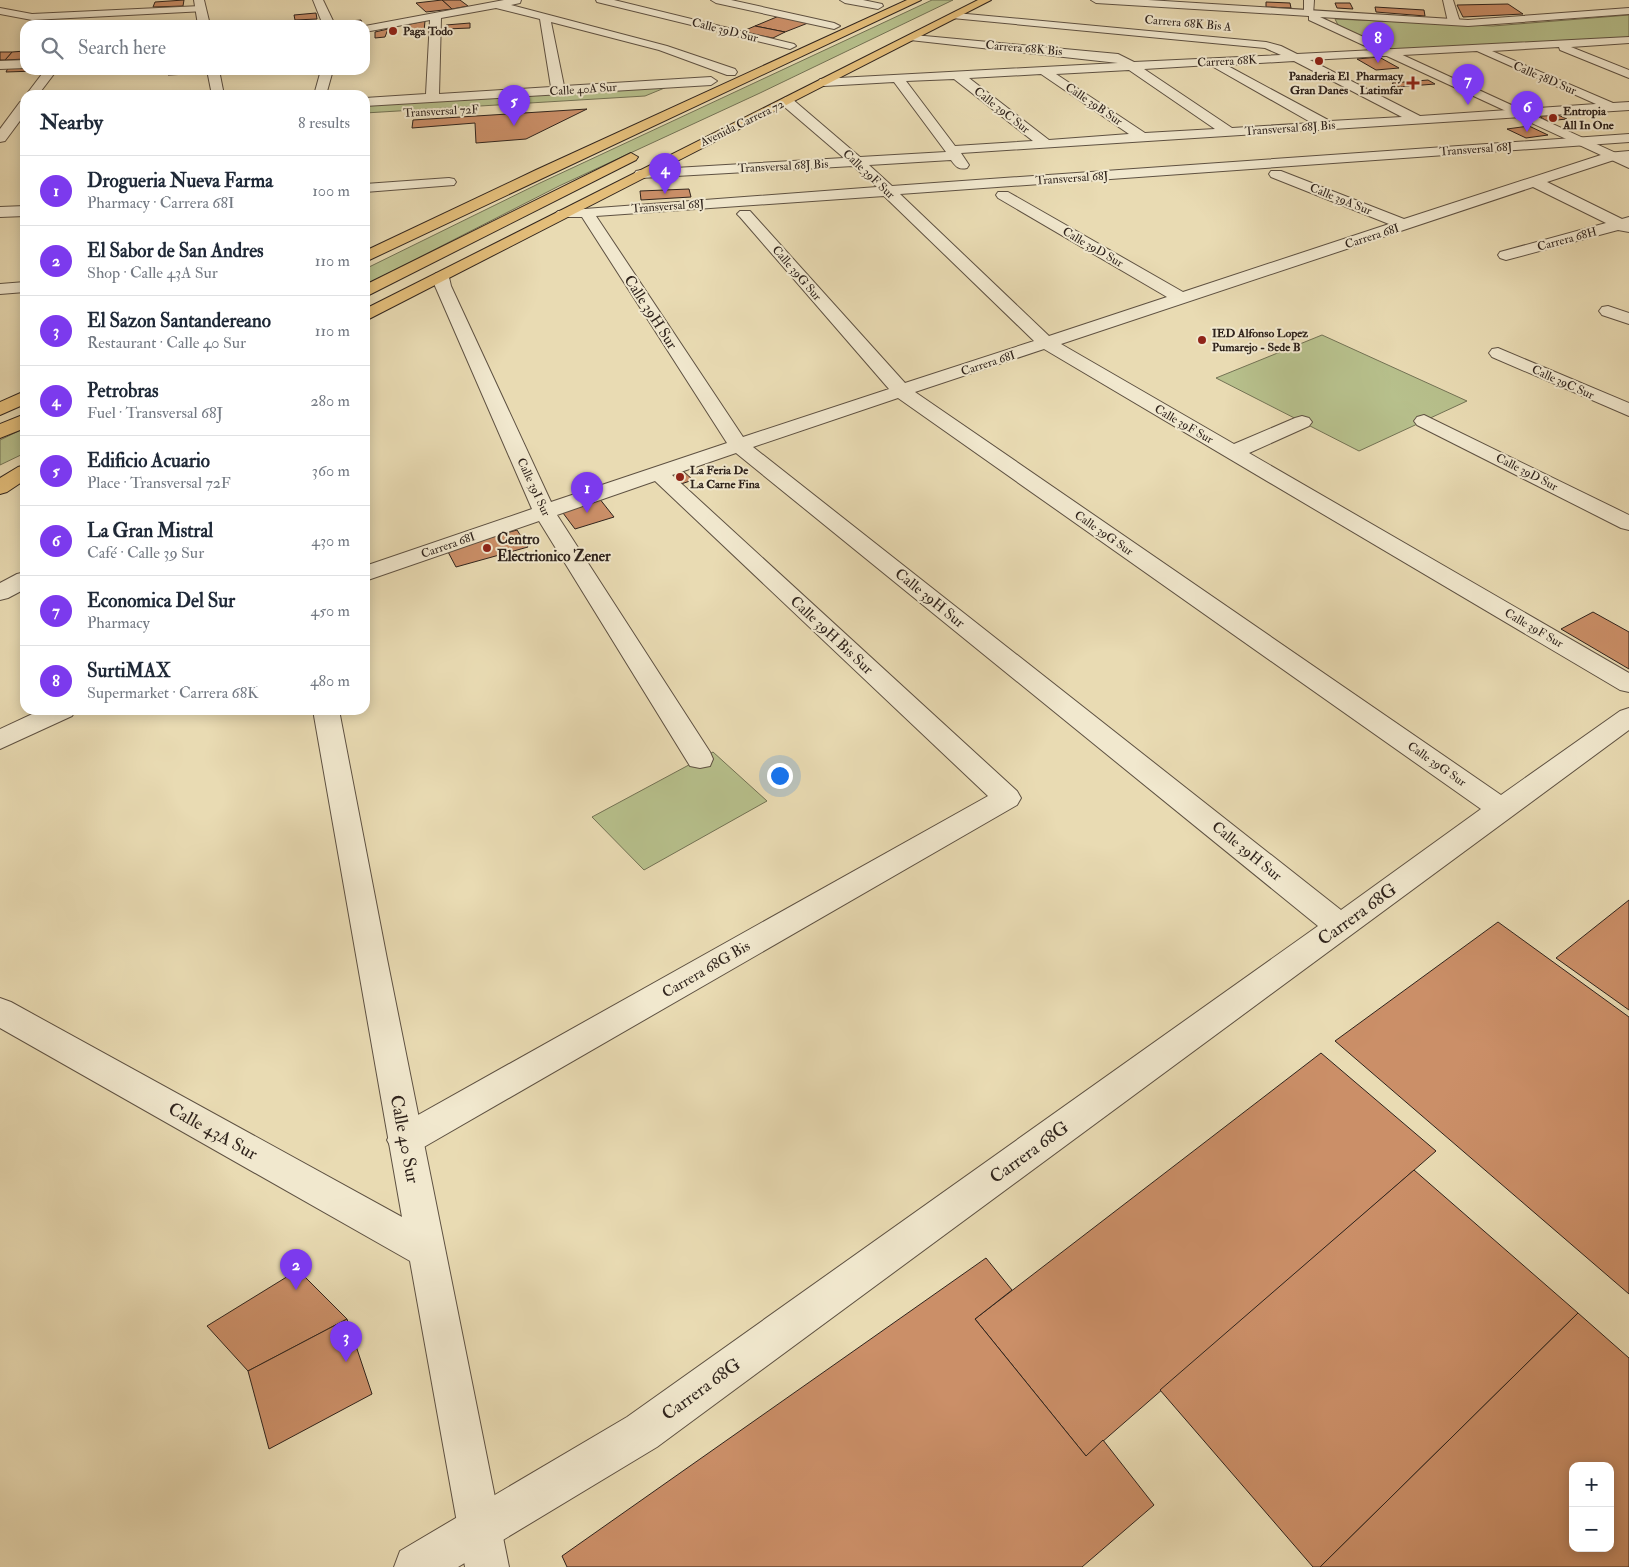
<!DOCTYPE html>
<meta charset="utf-8">
<style>
body{margin:0;font-family:"IM FELL Double Pica",serif;background:#f2f2f3;color:#1f2937}
.controls{position:absolute;right:15px;bottom:15px;display:grid;overflow:hidden;border-radius:10px;box-shadow:0 2px 12px #0003}
.controls button{width:45px;height:45px;display:grid;place-items:center;padding:0;border:0;border-bottom:1px solid #e0e1e3;background:#fff;color:#1f2937;font:25px sans-serif}
.you{position:absolute;left:779px;top:775px;width:18px;height:18px;margin:-12px;border:4px solid #fff;border-radius:50%;background:#1a73e8;box-shadow:0 0 0 8px #1a73e833}
.badge{display:grid;place-items:center;width:32px;height:32px;border-radius:50%;background:#7c3aed;color:#fff;font-size:16px;font-weight:700}
.pin{position:absolute;translate:-50% -41px;filter:drop-shadow(0 1px 2px #0008)}
.pin::after{content:'';position:absolute;top:26px;width:18px;height:15px;background:inherit;clip-path:polygon(0 0,100% 0,50% 100%)}
.list{margin:0;padding:0;list-style:none}
h2{display:flex;justify-content:space-between;align-items:center;height:65px;margin:0;padding:0 20px;font-size:21px}
h2 small{font-size:16px;font-weight:400;color:#747a83}
.list li{display:grid;grid-template-columns:32px 1fr auto;gap:15px;align-items:center;box-sizing:border-box;height:70px;padding:0 20px;border-top:1px solid #e0e1e3}
.list b{display:block;font-size:19px;white-space:nowrap}
.list p{margin:0;font-size:16px;white-space:nowrap;color:#747a83}
.list em{font-size:16px;font-style:normal;color:#747a83}
.icon{flex:none;width:28px;height:28px;fill:none;stroke:currentColor;stroke-width:2;stroke-linecap:round;stroke-linejoin:round}
.map{position:relative;flex:none;width:1629px;height:1567px;overflow:hidden}
.search{position:absolute;background:#fff;box-shadow:0 2px 12px #0003;left:20px;top:20px;width:350px;height:55px;display:flex;align-items:center;gap:12px;box-sizing:border-box;padding:0 18px;border-radius:15px;color:#747a83;font-size:19px}
.panel{position:absolute;background:#fff;box-shadow:0 2px 12px #0003;left:20px;top:90px;width:350px;height:625px;border-radius:15px}
.map>svg:first-child{display:block}
</style>
<div class="map">
<svg width="1629" height="1567" viewBox="0 0 1629 1567">
<rect width="100%" height="100%" fill="#e9dbb3"/>
<filter id="stains"><feTurbulence type="fractalNoise" baseFrequency=".004" numOctaves="4"/><feColorMatrix values="0 0 0 0 .2 0 0 0 0 .09 0 0 0 0 .02 0 0 0 .5 -.17"/></filter>
<radialGradient id="worn" r=".72"><stop offset=".6" stop-color="#630" stop-opacity="0"/><stop offset="1" stop-color="#630" stop-opacity=".3"/></radialGradient>
<g fill="#b7c08c" stroke="#737254">
<path d="M932,0h21l-193,93 -201,93 -194,99v-16l175,-86z"/>
<path d="M1629,15v24l-238,12 -53,-26 -3,-6 158,7z"/>
<path d="M667,87l-22,9 -280,17v-8z"/>
<path d="M1322,335l145,66 -108,50 -143,-73z"/>
<path d="M25,428v25l-25,12v-25z"/>
<path d="M713,752l54,49 -123,69 -52,-53z"/>
</g>
<g fill="#cb8f68" stroke="#2f231c" fill-rule="evenodd">
<path d="M184,0l-1,6 -30,1 2,-5z"/>
<path d="M442,0h18l8,6 -16,3z"/>
<path d="M442,0l10,9 -26,3 -10,-9z"/>
<path d="M1266,2l24,1 1,5 -25,-1z"/>
<path d="M1335,3h15l3,6 -16,-1z"/>
<path d="M1508,4l15,10 -60,3 -6,-12z"/>
<path d="M1375,7l49,3 1,6 -49,-4z"/>
<path d="M316,13l1,6 -22,1 -1,-5z"/>
<path d="M779,16l29,7 -23,9 -30,-6z"/>
<path d="M361,20l2,5h-24l-1,-3z"/>
<path d="M425,21l-1,10 -19,1v-7z"/>
<path d="M470,23v5l-24,1v-4z"/>
<path d="M755,26l30,6 -12,6 -32,-6z"/>
<path d="M388,29l-3,8 -10,1v-6z"/>
<path d="M25,51v8l-20,1 7,-8z"/>
<path d="M0,52h12l-7,8h-5z"/>
<path d="M1379,57l20,11 -23,2 -19,-11z"/>
<path d="M25,67v3l11,1 -30,1 2,-4z"/>
<path d="M189,70v4l-21,1 1,-4z"/>
<path d="M1428,80l7,4 -37,3 -6,-4z"/>
<path d="M587,109l-61,30 -50,4 -1,-20 -63,5 1,-8z"/>
<path d="M1558,115l9,4 -20,2 -8,-5z"/>
<path d="M1529,126l19,9 -22,3 -19,-9z"/>
<path d="M689,189l2,8 -50,3 -1,-9z"/>
<path d="M682,470l11,10 -15,5 -11,-10z"/>
<path d="M599,498l15,19 -39,12 -15,-20z"/>
<path d="M517,530l11,17 -72,20 -9,-17z"/>
<path d="M1593,612l36,20v37l-68,-40z"/>
<path d="M1629,900v110l-73,-52z"/>
<path d="M1498,922l131,95v277l-294,-253z"/>
<path d="M1321,1053l115,98 -350,305 -111,-137z"/>
<path d="M1414,1170l164,143 -258,254h-7l-153,-177z"/>
<path d="M986,1258l26,32 -37,29 111,137 17,-16 51,65 -72,62h-515l-5,-11z"/>
<path d="M298,1270l49,49 -99,52 -41,-45z"/>
<path d="M1578,1313l51,45v209h-309zM1573,1466h37v82h-37z"/>
<path d="M347,1319l25,75 -103,55 -21,-78z"/>
</g>
<g fill="none" stroke-linecap="round" stroke-linejoin="round">
<g stroke="#5e5142" stroke-width="2">
<g id="minor">
<path d="M313,0h10l12,25h-12z"/>
<path d="M504,0h17l-1,3 -9,2 156,41 68,23 2,3 -2,3h-8l-68,-25 -108,-28 13,64 147,-9 6,4 -6,4 -346,21v-8l61,-4 4,-74 -65,12v-6zM496,8l44,11 11,68 -112,7 2,-76z"/>
<path d="M596,0h18l180,44 2,2 -6,3 -193,-47z"/>
<path d="M711,0h20l103,23 6,3 -6,3 -118,-26z"/>
<path d="M840,0h23l19,4 1,2 -5,3 -33,-6z"/>
<path d="M1304,0h10l-1,15 -4,1 -5,-3z"/>
<path d="M1443,0h10l7,22 -2,2 -4,1 -6,-3z"/>
<path d="M201,6l5,3 -1,2 -173,9 -32,-6v-6l32,6z"/>
<path d="M956,13l310,29 15,4 16,8 332,-17v6l-58,4 58,23v8l-69,-28 -1,-3 -67,4 121,52 16,-1v8l-668,43 8,12 -2,3c-8,2 -11,-1 -16,-8l-82,5 23,21 737,-52v8l-729,52 149,142 118,-39 -169,-99 -2,-3 2,-3h10l175,100 206,-68 -118,-47 -2,-3 2,-3h10l123,48 203,-66 22,-2v8l-15,1 -67,22 75,37 7,-2v15l-11,-2 -112,30 -6,-2 -2,-3 2,-3 106,-29 -73,-36 -472,157 173,100 61,-26 7,-2 7,2 3,4 -3,4 -60,27 380,220v19l-9,-2 -576,-341 -129,43 586,403 119,-84 9,-3v22l-972,717 -199,120h-64l6,-16 227,-134 691,-491 -582,-473 -64,22 345,316 4,7 -4,7 -600,346 -12,5 -12,-5 -6,-11 6,-11 595,-333 -333,-315 -98,34 153,237 3,7 -3,7 -10,2 -10,-2 -151,-245 -174,60v-15l167,-57 -97,-223 -1,-9 2,-4h12l3,13 100,216 176,-59 -145,-226h-24l-3,-3 3,-3 319,-24 -24,-21 -212,12 -5,-1 -2,-3 2,-3 5,-1 203,-12 -63,-54 -1,-3 6,-4 5,1 69,59 86,-5 -52,-70 -70,4 -6,-4 2,-3 298,-16 -208,-23 -2,-2 6,-3 204,19 16,8 147,-7 -16,-7 -313,-30 -1,-2 1,-2zM1477,51l119,53 -176,12 -110,-56zM1294,61l108,56 -72,4 -104,-56zM1210,65l102,58 -80,5 -88,-59zM1129,70l86,59 -70,4 -89,-59zM1041,74l88,60 -80,6 -80,-62zM954,79l79,62 -78,5 -49,-65zM884,196l150,145 -129,42 -155,-172h-10l-3,3 3,3 149,172 -146,48 -147,-221zM898,398l583,411 -140,101 -588,-463z"/>
<path d="M25,60v8l-25,1v-8z"/>
<path d="M45,70h12l-19,25h-12z"/>
<path d="M321,70h12l-7,25h-12z"/>
<path d="M25,101v13l-20,27 -5,1v-13l20,-27z"/>
<path d="M449,178l5,1 2,3 -2,3 -89,7v-8z"/>
<path d="M25,206v10l-25,1v-10z"/>
<path d="M1608,306l21,7v11l-27,-9 -3,-4 3,-4z"/>
<path d="M1498,348l131,55v13l-137,-59 -3,-4 3,-4z"/>
<path d="M1424,415l205,100v15l-8,-2 -204,-103 -3,-4 3,-4z"/>
<path d="M25,572v17l-17,9 -8,2v-17l17,-9z"/>
<path d="M41,710h35l-4,6 -72,33v-20z"/>
</g>
</g>
<g stroke="#5e5142" stroke-width="2">
<g id="tertiary">
<path d="M194,0h10l6,25h-12z"/>
<path d="M1091,0h57l320,20 161,-12v6l-161,12 -148,-9 309,142v9l-320,-148v-4l-213,-13z"/>
<path d="M207,70h12l5,25h-12z"/>
<path d="M25,282v10l-25,2v-10z"/>
<path d="M313,710h26l48,249 122,608h-44l-55,-306 -410,-233v-30l11,4 391,215z"/>
</g>
</g>
<g stroke="#2f231c" stroke-width="2">
<g id="trunk">
<path d="M907,0h14l-556,262v-11l171,-81z"/>
<path d="M978,0h13l-626,321v-12z"/>
<path d="M631,153l7,4 -2,3 -271,137v-12z"/>
<path d="M25,391v13l-25,11v-13z"/>
<path d="M25,414v14l-25,10v-14z"/>
<path d="M25,465v15l-18,12 -7,2v-16l18,-11z"/>
</g>
</g>
<use href="#minor" fill="#f1e8ce" fill-rule="evenodd"/>
<use href="#tertiary" fill="#f1e8ce" fill-rule="evenodd"/>
<use href="#trunk" fill="#e4be7a" fill-rule="evenodd"/>
</g>
<g fill="#8f2418" stroke="#f1e8ce" stroke-width="2">
<circle cx="393" cy="31" r="5"/>
<circle cx="1319" cy="61" r="5"/>
<path d="M1410.5 75.5h5v5h5v5h-5v5h-5v-5h-5v-5h5z"/>
<circle cx="1553" cy="118" r="5"/>
<circle cx="1202" cy="340" r="5"/>
<circle cx="680" cy="477" r="5"/>
<circle cx="487" cy="548" r="5"/>
</g>
<g text-anchor="middle" stroke-width="4" stroke-linejoin="round" paint-order="stroke">
<g font-size="12" fill="#2f231c" stroke="#f1e8ce">
<text transform="translate(1188 23) rotate(5)" y="4">Carrera 68K Bis A</text>
<text transform="translate(725 30) rotate(14)" y="4">Calle 39D Sur</text>
<text transform="translate(1024 48) rotate(5)" y="4">Carrera 68K Bis</text>
<text transform="translate(1227 61) rotate(-3)" y="4">Carrera 68K</text>
<text transform="translate(1545 78) rotate(23)" y="4">Calle 38D Sur</text>
<text transform="translate(583 89) rotate(-4)" y="4">Calle 40A Sur</text>
<text transform="translate(1094 104) rotate(34)" y="4">Calle 39B Sur</text>
<text transform="translate(1002 110) rotate(38)" y="4">Calle 39C Sur</text>
<text transform="translate(441 111) rotate(-3)" y="4">Transversal 72F</text>
<text transform="translate(742 123) rotate(-26)" y="4">Avenida Carrera 72</text>
<text transform="translate(1290 128) rotate(-4)" y="4">Transversal 68J Bis</text>
<text transform="translate(1476 149) rotate(-4)" y="4">Transversal 68J</text>
<text transform="translate(783 166) rotate(-3)" y="4">Transversal 68J Bis</text>
<text transform="translate(869 174) rotate(43)" y="4">Calle 39F Sur</text>
<text transform="translate(1072 178) rotate(-4)" y="4">Transversal 68J</text>
<text transform="translate(1341 199) rotate(22)" y="4">Calle 39A Sur</text>
<text transform="translate(668 206) rotate(-4)" y="4">Transversal 68J</text>
<text transform="translate(1372 236) rotate(-18)" y="4">Carrera 68I</text>
<text transform="translate(1567 239) rotate(-15)" y="4">Carrera 68H</text>
<text transform="translate(1093 247) rotate(30)" y="4">Calle 39D Sur</text>
<text transform="translate(797 273) rotate(49)" y="4">Calle 39G Sur</text>
<text transform="translate(988 363) rotate(-18)" y="4">Carrera 68I</text>
<text transform="translate(1563 382) rotate(24)" y="4">Calle 39C Sur</text>
<text transform="translate(1184 424) rotate(30)" y="4">Calle 39F Sur</text>
<text transform="translate(1527 472) rotate(27)" y="4">Calle 39D Sur</text>
<text transform="translate(534 487) rotate(65)" y="4">Calle 39I Sur</text>
<text transform="translate(1104 533) rotate(35)" y="4">Calle 39G Sur</text>
<text transform="translate(448 545) rotate(-19)" y="4">Carrera 68I</text>
<text transform="translate(1534 628) rotate(30)" y="4">Calle 39F Sur</text>
<text transform="translate(1437 764) rotate(35)" y="4">Calle 39G Sur</text>
</g>
<g font-size="12" font-weight="bold" fill="#2f231c" stroke="#f1e8ce" text-anchor="start">
<text x="403" y="35">Paga Todo</text>
<text x="1319" y="80" text-anchor="middle">Panaderia El<tspan x="1319" dy="14">Gran Danes</tspan></text>
<text x="1403" y="80" text-anchor="end">Pharmacy<tspan x="1403" dy="14">Latimfar</tspan></text>
<text x="1563" y="115">Entropia<tspan x="1563" dy="14">All In One</tspan></text>
<text x="1212" y="337">IED Alfonso Lopez<tspan x="1212" dy="14">Pumarejo - Sede B</tspan></text>
<text x="690" y="474">La Feria De<tspan x="690" dy="14">La Carne Fina</tspan></text>
</g>
<g font-size="15" fill="#2f231c" stroke="#f1e8ce">
<text transform="translate(651 312) rotate(57)" y="5">Calle 39H Sur</text>
<text transform="translate(930 598) rotate(39)" y="5">Calle 39H Sur</text>
<text transform="translate(832 635) rotate(43)" y="5">Calle 39H Bis Sur</text>
<text transform="translate(1247 851) rotate(39)" y="5">Calle 39H Sur</text>
<text transform="translate(706 969) rotate(-30)" y="5">Carrera 68G Bis</text>
</g>
<g font-size="15" font-weight="bold" fill="#2f231c" stroke="#f1e8ce" text-anchor="start">
<text x="497" y="544">Centro<tspan x="497" dy="17">Electrionico Zener</tspan></text>
</g>
<g font-size="18" fill="#2f231c" stroke="#f1e8ce">
<text transform="translate(1357 914) rotate(-36)" y="6">Carrera 68G</text>
<text transform="translate(213 1131) rotate(29)" y="6">Calle 43A Sur</text>
<text transform="translate(405 1139) rotate(79)" y="6">Calle 40 Sur</text>
<text transform="translate(1029 1152) rotate(-36)" y="6">Carrera 68G</text>
<text transform="translate(701 1389) rotate(-36)" y="6">Carrera 68G</text>
</g>
</g>
<rect width="100%" height="100%" filter="url(#stains)"/>
<rect width="100%" height="100%" fill="url(#worn)"/>
</svg>
<div class="controls">
<button>+</button>
<button>−</button>
</div>
<div class="you"></div>
<div class="pin badge" style="left:587px;top:513px">1</div>
<div class="pin badge" style="left:296px;top:1290px">2</div>
<div class="pin badge" style="left:346px;top:1362px">3</div>
<div class="pin badge" style="left:665px;top:194px">4</div>
<div class="pin badge" style="left:514px;top:126px">5</div>
<div class="pin badge" style="left:1527px;top:132px">6</div>
<div class="pin badge" style="left:1468px;top:105px">7</div>
<div class="pin badge" style="left:1378px;top:63px">8</div>
<div class="search"><svg class="icon" aria-label="search" viewBox="0 0 24 24"><circle cx="10" cy="10" r="6"/><path d="M15 15l6 6"/></svg>Search here</div>
<section class="panel">
<h2>Nearby<small>8 results</small></h2>
<ul class="list">
<li><span class="badge">1</span><div><b>Drogueria Nueva Farma</b><p>Pharmacy · Carrera 68I</p></div><em>100 m</em></li>
<li><span class="badge">2</span><div><b>El Sabor de San Andres</b><p>Shop · Calle 43A Sur</p></div><em>110 m</em></li>
<li><span class="badge">3</span><div><b>El Sazon Santandereano</b><p>Restaurant · Calle 40 Sur</p></div><em>110 m</em></li>
<li><span class="badge">4</span><div><b>Petrobras</b><p>Fuel · Transversal 68J</p></div><em>280 m</em></li>
<li><span class="badge">5</span><div><b>Edificio Acuario</b><p>Place · Transversal 72F</p></div><em>360 m</em></li>
<li><span class="badge">6</span><div><b>La Gran Mistral</b><p>Café · Calle 39 Sur</p></div><em>430 m</em></li>
<li><span class="badge">7</span><div><b>Economica Del Sur</b><p>Pharmacy</p></div><em>450 m</em></li>
<li><span class="badge">8</span><div><b>SurtiMAX</b><p>Supermarket · Carrera 68K</p></div><em>480 m</em></li>
</ul>
</section>
</div>
